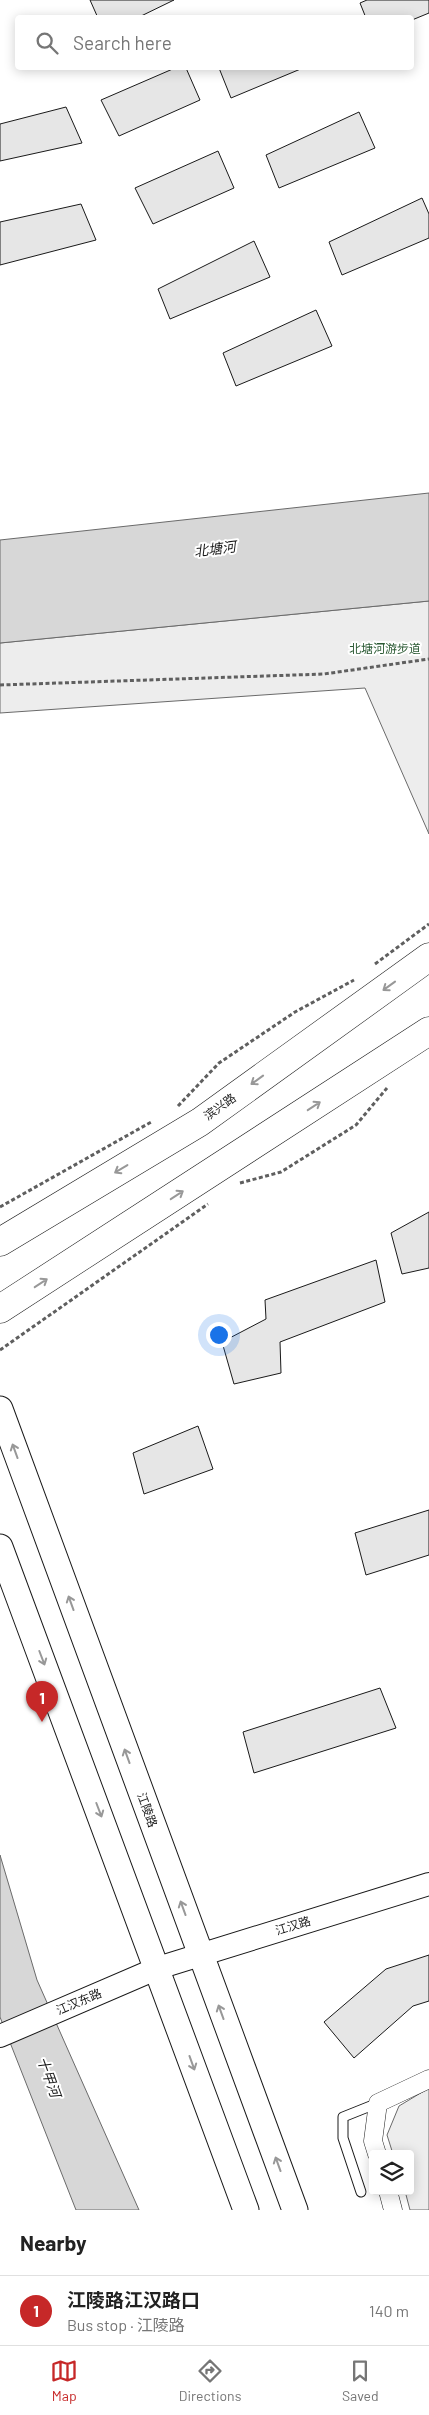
<!DOCTYPE html>
<meta charset="utf-8">
<style>
body{margin:0;font-family:Barlow,"Noto Sans SC",sans-serif;background:#f2f2f2;color:#222}
.controls{position:absolute;right:15px;bottom:15px;display:grid;overflow:hidden;border-radius:5px;box-shadow:0 2px 12px #0003}
.controls button{width:45px;height:45px;display:grid;place-items:center;padding:0;border:0;border-bottom:1px solid #e0e0e0;background:#fff;color:#222;font:25px sans-serif}
.you{position:absolute;left:218px;top:1334px;width:18px;height:18px;margin:-12px;border:4px solid #fff;border-radius:50%;background:#1a73e8;box-shadow:0 0 0 8px #1a73e833}
.badge{display:grid;place-items:center;width:32px;height:32px;border-radius:50%;background:#c62828;color:#fff;font-size:16px;font-weight:700}
.pin{position:absolute;translate:-50% -41px;filter:drop-shadow(0 1px 2px #0008)}
.pin::after{content:'';position:absolute;top:26px;width:18px;height:15px;background:inherit;clip-path:polygon(0 0,100% 0,50% 100%)}
.list{margin:0;padding:0;list-style:none}
h2{display:flex;justify-content:space-between;align-items:center;height:65px;margin:0;padding:0 20px;font-size:21px}
h2 small{font-size:16px;font-weight:400;color:#767676}
.list li{display:grid;grid-template-columns:32px 1fr auto;gap:15px;align-items:center;box-sizing:border-box;height:70px;padding:0 20px;border-top:1px solid #e0e0e0}
.list b{display:block;font-size:19px;white-space:nowrap}
.list p{margin:0;font-size:16px;white-space:nowrap;color:#767676}
.list em{font-size:16px;font-style:normal;color:#767676}
.icon{flex:none;width:28px;height:28px;fill:none;stroke:currentColor;stroke-width:2;stroke-linecap:round;stroke-linejoin:round}
.map{position:relative;flex:none;width:429px;height:2210px;overflow:hidden}
.search{position:absolute;background:#fff;box-shadow:0 2px 12px #0003;left:15px;right:15px;top:15px;height:55px;display:flex;align-items:center;gap:12px;box-sizing:border-box;padding:0 18px;border-radius:5px;color:#767676;font-size:19px}
.sheet{height:135px;background:#fff}
nav{display:flex;justify-content:space-around;align-items:center;box-sizing:border-box;height:70px;border-top:1px solid #e0e0e0;background:#fff;font-size:14px;color:#767676}
nav a{display:grid;justify-items:center;gap:2px}
nav .on{color:#c62828}
.map>svg:first-child{display:block}
</style>
<div class="map">
<svg width="429" height="2210" viewBox="0 0 429 2210">
<rect width="100%" height="100%" fill="#fff"/>
<g fill="#ededed" stroke="#6a6a6a">
<path d="M429,601v233l-64,-146 -365,25v-70z"/>
<path d="M429,2088v122h-19l-5,-19h5v-37h-17l-6,-19 12,-29z"/>
</g>
<g fill="#d7d7d7" stroke="#6a6a6a">
<path d="M429,493v108l-429,42v-103z"/>
<path d="M0,1855l37,125 102,230h-63l-76,-193z"/>
</g>
<g fill="#e6e6e6" stroke="#1a1a1a">
<path d="M90,0h84l-37,18h-39z"/>
<path d="M367,0h62v13l-17,7v-2h-46l-6,-15z"/>
<path d="M175,68h11l14,32 -81,36 -18,-36z"/>
<path d="M219,68h84l-72,30z"/>
<path d="M66,107l16,36 -82,18v-37z"/>
<path d="M359,112l16,36 -96,40 -13,-33z"/>
<path d="M218,151l16,37 -81,36 -18,-36z"/>
<path d="M422,198l7,16v24l-87,37 -13,-33z"/>
<path d="M81,204l15,36 -96,25v-43z"/>
<path d="M254,241l16,36 -100,42 -12,-30z"/>
<path d="M316,310l16,36 -96,40 -13,-33z"/>
<path d="M429,1212v56l-27,6 -11,-41z"/>
<path d="M376,1260l9,42 -105,40 1,31 -47,11 -12,-42 44,-23 -1,-19z"/>
<path d="M198,1426l15,43 -69,25 -11,-41z"/>
<path d="M429,1510v45l-63,20 -11,-42z"/>
<path d="M380,1688l16,40 -142,45 -11,-41z"/>
<path d="M429,1955v46l-16,5 -59,52 -30,-36 62,-53z"/>
</g>
<g fill="none" stroke-linecap="round" stroke-linejoin="round">
<g stroke="#1a1a1a" stroke-width="11">
<path id="service" d="M361,2192l-18,-54v-21l35,-14"/>
</g>
<g stroke="#1a1a1a" stroke-width="19">
<g id="minor">
<path d="M377,2154l-4,-13 5,-38 51,-24"/>
<path d="M388,2191l5,19"/>
</g>
</g>
<g stroke="#1a1a1a" stroke-width="24">
<path id="tertiary" d="M0,2036l158,-68 271,-84"/>
</g>
<g stroke="#1a1a1a" stroke-width="27">
<g id="secondary">
<path d="M0,1409l295,801"/>
<path d="M0,1547l246,663"/>
</g>
</g>
<g stroke="#1a1a1a" stroke-width="29">
<g id="primary">
<path d="M0,1242l200,-120 229,-165"/>
<path d="M0,1309l429,-278"/>
</g>
</g>
<g stroke="#5f5f5f" stroke-width="3" stroke-dasharray="4 2.5" stroke-linecap="butt">
<path d="M0,685l324,-11 105,-15"/>
<path d="M375,964l54,-40"/>
<path d="M178,1106l41,-43 76,-51 59,-32"/>
<path d="M240,1183l41,-11 75,-47 31,-37"/>
<path d="M0,1207l153,-86"/>
<path d="M0,1350l208,-146"/>
</g>
<use href="#service" stroke="#fff" stroke-width="9"/>
<use href="#minor" stroke="#fff" stroke-width="18"/>
<use href="#tertiary" stroke="#fff" stroke-width="22"/>
<use href="#secondary" stroke="#fff" stroke-width="25"/>
<use href="#primary" stroke="#fff" stroke-width="28"/>
</g>
<defs><path id="oneway-shaft" d="M-6 0H5M1.5-3L5.5 0L1.5 3" fill="none" stroke-width="1.6" stroke-linecap="round" stroke-linejoin="round" transform="scale(1.25)"/></defs>
<g stroke="#989898">
<use href="#oneway-shaft" transform="translate(389 986) rotate(144)"/>
<use href="#oneway-shaft" transform="translate(257 1080) rotate(144)"/>
<use href="#oneway-shaft" transform="translate(314 1106) rotate(-33)"/>
<use href="#oneway-shaft" transform="translate(121 1169) rotate(149)"/>
<use href="#oneway-shaft" transform="translate(177 1195) rotate(-33)"/>
<use href="#oneway-shaft" transform="translate(41 1283) rotate(-33)"/>
<use href="#oneway-shaft" transform="translate(15 1451) rotate(-110)"/>
<use href="#oneway-shaft" transform="translate(71 1603) rotate(-110)"/>
<use href="#oneway-shaft" transform="translate(42 1658) rotate(69)"/>
<use href="#oneway-shaft" transform="translate(127 1756) rotate(-110)"/>
<use href="#oneway-shaft" transform="translate(99 1810) rotate(69)"/>
<use href="#oneway-shaft" transform="translate(183 1908) rotate(-110)"/>
<use href="#oneway-shaft" transform="translate(221 2012) rotate(-110)"/>
<use href="#oneway-shaft" transform="translate(192 2063) rotate(70)"/>
<use href="#oneway-shaft" transform="translate(278 2164) rotate(-110)"/>
</g>
<g text-anchor="middle" stroke-width="4" stroke-linejoin="round" paint-order="stroke">
<g font-size="12" fill="#2b5a34" stroke="#fff">
<text x="385" y="653">北塘河游步道</text>
</g>
<g font-size="12" fill="#1a1a1a" stroke="#fff">
<text transform="translate(220 1107) rotate(-36)" y="4">滨兴路</text>
<text transform="translate(147 1810) rotate(70)" y="4">江陵路</text>
<text transform="translate(293 1926) rotate(-17)" y="4">江汉路</text>
<text transform="translate(79 2002) rotate(-23)" y="4">江汉东路</text>
</g>
<g font-size="14" font-style="italic" fill="#1a1a1a" stroke="#fff">
<text transform="translate(215 549) rotate(-7)" y="5">北塘河</text>
<text transform="translate(49 2077) rotate(70)" y="5">十甲河</text>
</g>
</g>
</svg>
<div class="controls">
<button><svg class="icon" aria-label="layers" viewBox="0 0 24 24"><path d="M12 4l9 5-9 5-9-5zM3 14l9 5 9-5"/></svg></button>
</div>
<div class="you"></div>
<div class="pin badge" style="left:42px;top:1722px">1</div>
<div class="search"><svg class="icon" aria-label="search" viewBox="0 0 24 24"><circle cx="10" cy="10" r="6"/><path d="M15 15l6 6"/></svg>Search here</div>
</div>
<section class="sheet">
<h2>Nearby<small></small></h2>
<ul class="list">
<li><span class="badge">1</span><div><b>江陵路江汉路口</b><p>Bus stop · 江陵路</p></div><em>140 m</em></li>
</ul>
</section>
<nav>
<a class="on"><svg class="icon" aria-label="map" viewBox="0 0 24 24"><path d="M3 6l6-2 6 2 6-2v14l-6 2-6-2-6 2zM9 4v14M15 6v14"/></svg>Map</a>
<a><svg class="icon" aria-label="directions" viewBox="0 0 24 24"><path d="M12 3l9 9-9 9-9-9zM9 14v-3h6M13 9l2 2-2 2"/></svg>Directions</a>
<a><svg class="icon" aria-label="saved" viewBox="0 0 24 24"><path d="M7 4h10v16l-5-4-5 4z"/></svg>Saved</a>
</nav>
